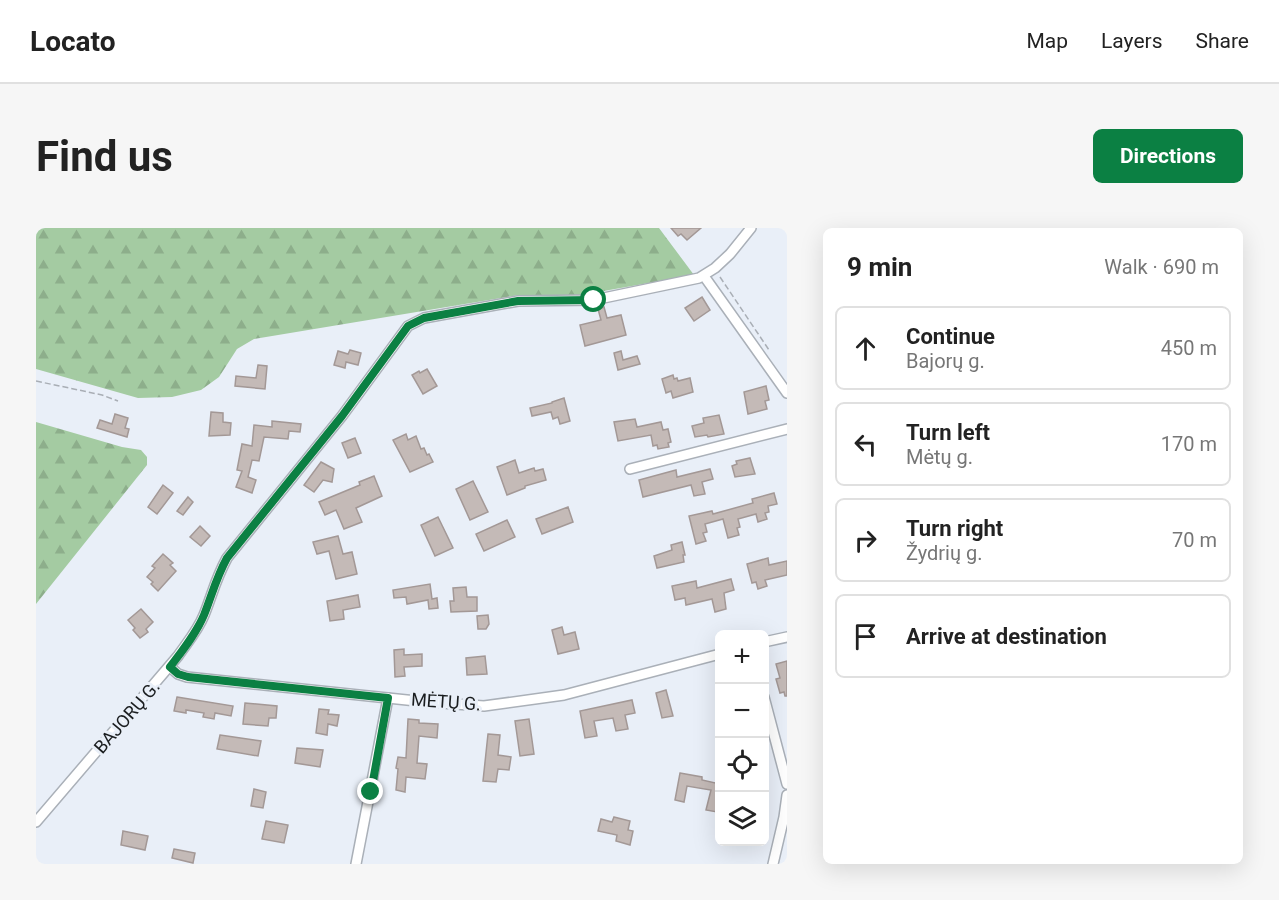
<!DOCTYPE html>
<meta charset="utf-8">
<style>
body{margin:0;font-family:Roboto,sans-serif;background:#f6f6f6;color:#222}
.controls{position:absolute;right:18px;bottom:18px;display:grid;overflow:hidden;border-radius:9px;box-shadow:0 6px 24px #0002}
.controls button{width:54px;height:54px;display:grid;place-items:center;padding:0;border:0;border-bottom:2px solid #e0e0e0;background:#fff;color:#222;font:30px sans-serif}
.stop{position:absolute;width:18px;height:18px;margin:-14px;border:4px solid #0b8043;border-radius:50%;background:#fff}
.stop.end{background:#0b8043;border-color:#fff;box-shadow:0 2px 6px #0008}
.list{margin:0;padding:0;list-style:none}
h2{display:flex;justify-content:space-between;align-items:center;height:78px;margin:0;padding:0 24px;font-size:26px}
h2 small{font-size:20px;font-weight:400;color:#767676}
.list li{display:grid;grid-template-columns:39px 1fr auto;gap:18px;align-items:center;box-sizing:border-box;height:84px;margin:0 12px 12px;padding:0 12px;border:2px solid #e0e0e0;border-radius:9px}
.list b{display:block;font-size:22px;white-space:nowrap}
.list p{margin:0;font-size:20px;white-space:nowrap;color:#767676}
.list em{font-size:20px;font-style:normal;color:#767676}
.icon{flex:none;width:33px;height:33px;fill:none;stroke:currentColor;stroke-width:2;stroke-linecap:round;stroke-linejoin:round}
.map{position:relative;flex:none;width:751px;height:636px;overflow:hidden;border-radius:9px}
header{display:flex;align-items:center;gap:36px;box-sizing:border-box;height:84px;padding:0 30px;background:#fff;border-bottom:2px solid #e0e0e0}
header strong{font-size:28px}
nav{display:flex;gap:33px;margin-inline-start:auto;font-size:21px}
.intro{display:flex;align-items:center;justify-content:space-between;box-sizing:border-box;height:144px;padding:0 36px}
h1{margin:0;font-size:42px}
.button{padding:15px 27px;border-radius:9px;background:#0b8043;color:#fff;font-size:21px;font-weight:700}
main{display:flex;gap:36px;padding:0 36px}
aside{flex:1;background:#fff;border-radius:9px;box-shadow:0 6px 24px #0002}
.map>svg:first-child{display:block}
</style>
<header>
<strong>Locato</strong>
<nav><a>Map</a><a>Layers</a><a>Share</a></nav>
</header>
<div class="intro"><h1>Find us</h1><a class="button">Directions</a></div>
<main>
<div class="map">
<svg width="751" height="636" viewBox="0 0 751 636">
<defs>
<pattern id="forest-firs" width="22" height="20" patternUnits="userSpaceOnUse" patternTransform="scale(1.5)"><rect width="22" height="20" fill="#a4cba2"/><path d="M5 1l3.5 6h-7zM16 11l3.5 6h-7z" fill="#8dae8b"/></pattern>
</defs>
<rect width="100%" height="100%" fill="#e9eff8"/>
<g fill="url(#forest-firs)">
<path d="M0,0h623l35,47 -113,20h-62l-265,44 -17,10 -18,28 -18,13 -29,7 -34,1 -102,-29z"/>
<path d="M0,194l86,25 19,3 6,7v8l-111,139z"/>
</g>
<g fill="#c4bab7" stroke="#a39896" stroke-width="1.5">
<path d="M635,0h30l-14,12 -6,-6 -3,2z"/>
<path d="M666,69l8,13 -16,11 -9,-13z"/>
<path d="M568,79l3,11 14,-3 5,20 -41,11 -5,-21 21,-5 -3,-11z"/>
<path d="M314,122l11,3 -3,12 -12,-3 -1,6 -11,-3 4,-14 10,3z"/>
<path d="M585,123l2,9 14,-4 3,8 -22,6 -4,-17z"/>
<path d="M222,137l9,1 -2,23 -30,-3 1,-10 20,2z"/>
<path d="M391,141l10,17 -14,8 -11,-19 7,-4 1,2z"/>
<path d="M637,147l1,4 3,-1 1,3 12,-3 3,14 -20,6 -2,-7 -5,2 -4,-14z"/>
<path d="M730,158l3,14 -4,1 2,8 -19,5 -4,-22z"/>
<path d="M528,170l6,23 -10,3 -2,-7 -5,2 -2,-7 -19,4 -2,-8 22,-5v-1z"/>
<path d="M175,184l12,1v9l8,1 -1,12 -21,1z"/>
<path d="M79,186l13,4 -3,10 4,1 -2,8 -30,-9 3,-8 12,4z"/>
<path d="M683,187l5,19 -16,3 -1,-2 -12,2 -3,-11 12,-3 -1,-5z"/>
<path d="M599,191l2,8 24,-5 2,8 5,-1 3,13 -3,1 1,4 -11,2 -1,-4 -4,1 -2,-11 -33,6 -4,-19z"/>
<path d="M236,193l29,3 -1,8 -11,-1 -1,8 -24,-2 -5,24 -7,-1 -4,17 8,3 -4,13 -16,-6 6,-16 -5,-1 5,-26 10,2 2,-21 18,2z"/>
<path d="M370,206l2,6 8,-4 5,13 3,-1 3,7 2,-1 4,8 -23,10 -17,-32z"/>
<path d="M319,210l6,15 -13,5 -6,-15z"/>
<path d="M714,230l5,16 -20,3 -3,-11 5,-2 -1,-3z"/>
<path d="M479,232l4,13 15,-5 1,3 8,-2 3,11 -21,6v2l-18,7 -10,-28z"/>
<path d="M285,234l13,7 -2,13 -9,-2 -9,12 -10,-7z"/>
<path d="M674,241l3,10 -11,3 3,12 -11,2 -3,-11 -48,12 -4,-17 37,-10 1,7z"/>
<path d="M338,248l8,20 -26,12 6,14 -18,7 -8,-19 -11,5 -6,-13 41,-17 -1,-3z"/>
<path d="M437,253l15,31 -18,8 -14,-31z"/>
<path d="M127,257l10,8 -16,21 -9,-7z"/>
<path d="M738,265l3,11 -9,2 1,6 -4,1 2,6 -9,3 -2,-8 -18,5 2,8 -3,1 2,7 -11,3 -5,-19 -18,5 2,8 -4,1 3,8 -10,3 -7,-28 23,-5 1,3 40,-11 -1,-4z"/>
<path d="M152,269l5,5 -10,13 -6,-4z"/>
<path d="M532,279l5,15 -31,12 -6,-15z"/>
<path d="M402,289l15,31 -18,8 -14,-31z"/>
<path d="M471,292l8,17 -31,14 -8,-17z"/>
<path d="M164,298l10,10 -9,10 -11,-9z"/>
<path d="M302,308l5,18 9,-2 5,22 -21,5 -7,-28 -12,3 -4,-12z"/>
<path d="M646,314l3,13h-2l1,7 -27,6 -3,-12 18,-6 -1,-5z"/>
<path d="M127,326l10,9 -3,2 6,6 -18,20 -7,-7 2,-2 -6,-5 8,-9 -3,-2z"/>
<path d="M732,330l1,7 18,-4v14l-22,5 2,6 -9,3 -2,-7 -4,1 -5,-19z"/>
<path d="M695,351l3,11 -10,3 2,16 -11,3 -3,-13 -26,6 -1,-7 -10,2 -3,-14 24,-5 1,7z"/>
<path d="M394,356l2,15 5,-1 1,10 -9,1 -1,-9 -21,4 -1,-7 -12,1 -1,-8z"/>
<path d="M430,359l1,10h10v14l-26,1 -1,-11h4l-1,-13z"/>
<path d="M322,367l2,12 -17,3 1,9 -14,2 -3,-20z"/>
<path d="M105,381l12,13 -7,7 2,3 -8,6 -7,-8 2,-2 -7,-8z"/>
<path d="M452,387l1,9 -3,5h-8l-1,-13z"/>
<path d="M526,399l2,8 11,-3 4,17 -21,5 -6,-24z"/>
<path d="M368,421v6l18,-1v12l-18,1 1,9 -10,1 -1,-27z"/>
<path d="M449,428l2,18 -20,1 -1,-17z"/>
<path d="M751,433v35h-2l-1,-4 -4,1 -4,-14 4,-1 -4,-14z"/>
<path d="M630,462l7,26 -11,2 -6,-25z"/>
<path d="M141,469l56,9 -2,10 -16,-3 -1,6 -11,-2 1,-4 -18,-3v3l-12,-2z"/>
<path d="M596,472l3,13 -10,2 3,14 -12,2 -3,-13 -19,3 3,15 -12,2 -5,-27z"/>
<path d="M209,475l32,3 -1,12h-7l-1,8 -25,-2z"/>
<path d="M283,481l10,1 -1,4 11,1 -2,11 -9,-2 -1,11 -11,-2z"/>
<path d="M372,491l11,1v3l19,1 -1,14 -18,-2 -2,27 10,1 -2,15 -19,-2 -1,15 -9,-2 2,-21 -2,-1 2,-11 8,1z"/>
<path d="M493,491l5,35 -14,2 -5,-35z"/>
<path d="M452,506l12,1 -2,20 13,2 -2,13 -11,-1 -2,13 -13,-1z"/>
<path d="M184,507l41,6 -3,15 -41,-7z"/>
<path d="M261,520l26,2 -3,17 -25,-4z"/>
<path d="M644,545l22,4v3l18,4v16l-3,12 -11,-2 5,-20 -24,-4 -3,16 -9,-2z"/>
<path d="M218,561l12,3 -3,16 -12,-2z"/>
<path d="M578,589l16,4 -2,9 5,1 -3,14 -14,-4 1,-6 -19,-4 3,-12 11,3z"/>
<path d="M230,593l22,4 -4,18 -22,-4z"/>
<path d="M87,603l25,5 -3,14 -24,-5z"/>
<path d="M138,621l21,4 -2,10 -21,-5z"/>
</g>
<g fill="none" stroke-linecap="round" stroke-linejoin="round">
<g stroke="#aab0b8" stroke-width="12">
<g id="street">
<path d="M668,48l83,117"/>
<path d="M594,241l157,-40"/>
<path d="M728,414l23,-5"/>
<path d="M134,439l8,7 9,3 239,25 58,4 80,-11 156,-41"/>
<path d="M728,469l23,87"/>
<path d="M0,594l142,-166c9,-13 20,-26 26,-41 8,-20 12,-37 23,-57l115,-142 66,-90 16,-8 94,-17 76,-1 105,-22 16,-10 15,-14 21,-26"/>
<path d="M320,636l32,-166"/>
<path d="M737,636l11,-47 3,-22"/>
</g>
</g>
<g stroke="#a9aeb5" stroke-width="1.5" stroke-dasharray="6 3" stroke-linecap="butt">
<path d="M684,49l49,73"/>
<path d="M0,153l66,14 16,6"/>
</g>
<use href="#street" stroke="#fff" stroke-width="9"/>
</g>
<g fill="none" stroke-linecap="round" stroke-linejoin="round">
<path stroke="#0b8043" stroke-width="8" d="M335,564l17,-94 -200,-21 -10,-3 -8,-7c12,-16 26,-33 34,-52 8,-20 12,-37 23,-57l115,-142 66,-90 16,-8 94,-17 76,-1"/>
</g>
<g text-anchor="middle" stroke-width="6" stroke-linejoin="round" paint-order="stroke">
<g font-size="18" fill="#1a1d1f" stroke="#e9eff8">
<text transform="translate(410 474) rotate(4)" y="6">MĖTŲ G.</text>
<text transform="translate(91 489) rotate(-49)" y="6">BAJORŲ G.</text>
</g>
</g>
</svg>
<div class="controls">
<button>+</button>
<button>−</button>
<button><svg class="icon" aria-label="locate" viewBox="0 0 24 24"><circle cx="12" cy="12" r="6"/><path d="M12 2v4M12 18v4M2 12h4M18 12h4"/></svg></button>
<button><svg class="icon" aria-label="layers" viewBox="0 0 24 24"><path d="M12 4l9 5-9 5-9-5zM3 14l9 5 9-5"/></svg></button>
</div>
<div class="stop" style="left:558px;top:72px"></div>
<div class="stop end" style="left:335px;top:564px"></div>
</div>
<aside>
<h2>9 min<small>Walk · 690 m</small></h2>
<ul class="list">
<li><svg class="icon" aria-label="ahead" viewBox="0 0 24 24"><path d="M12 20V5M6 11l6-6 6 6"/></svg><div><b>Continue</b><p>Bajorų g.</p></div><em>450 m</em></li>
<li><svg class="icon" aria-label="left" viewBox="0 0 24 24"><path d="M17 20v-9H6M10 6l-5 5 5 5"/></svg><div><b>Turn left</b><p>Mėtų g.</p></div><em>170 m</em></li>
<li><svg class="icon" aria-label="right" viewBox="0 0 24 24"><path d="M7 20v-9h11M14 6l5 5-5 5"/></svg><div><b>Turn right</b><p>Žydrių g.</p></div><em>70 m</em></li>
<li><svg class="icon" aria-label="arrive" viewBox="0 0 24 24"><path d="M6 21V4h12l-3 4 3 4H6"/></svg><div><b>Arrive at destination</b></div></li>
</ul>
</aside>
</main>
